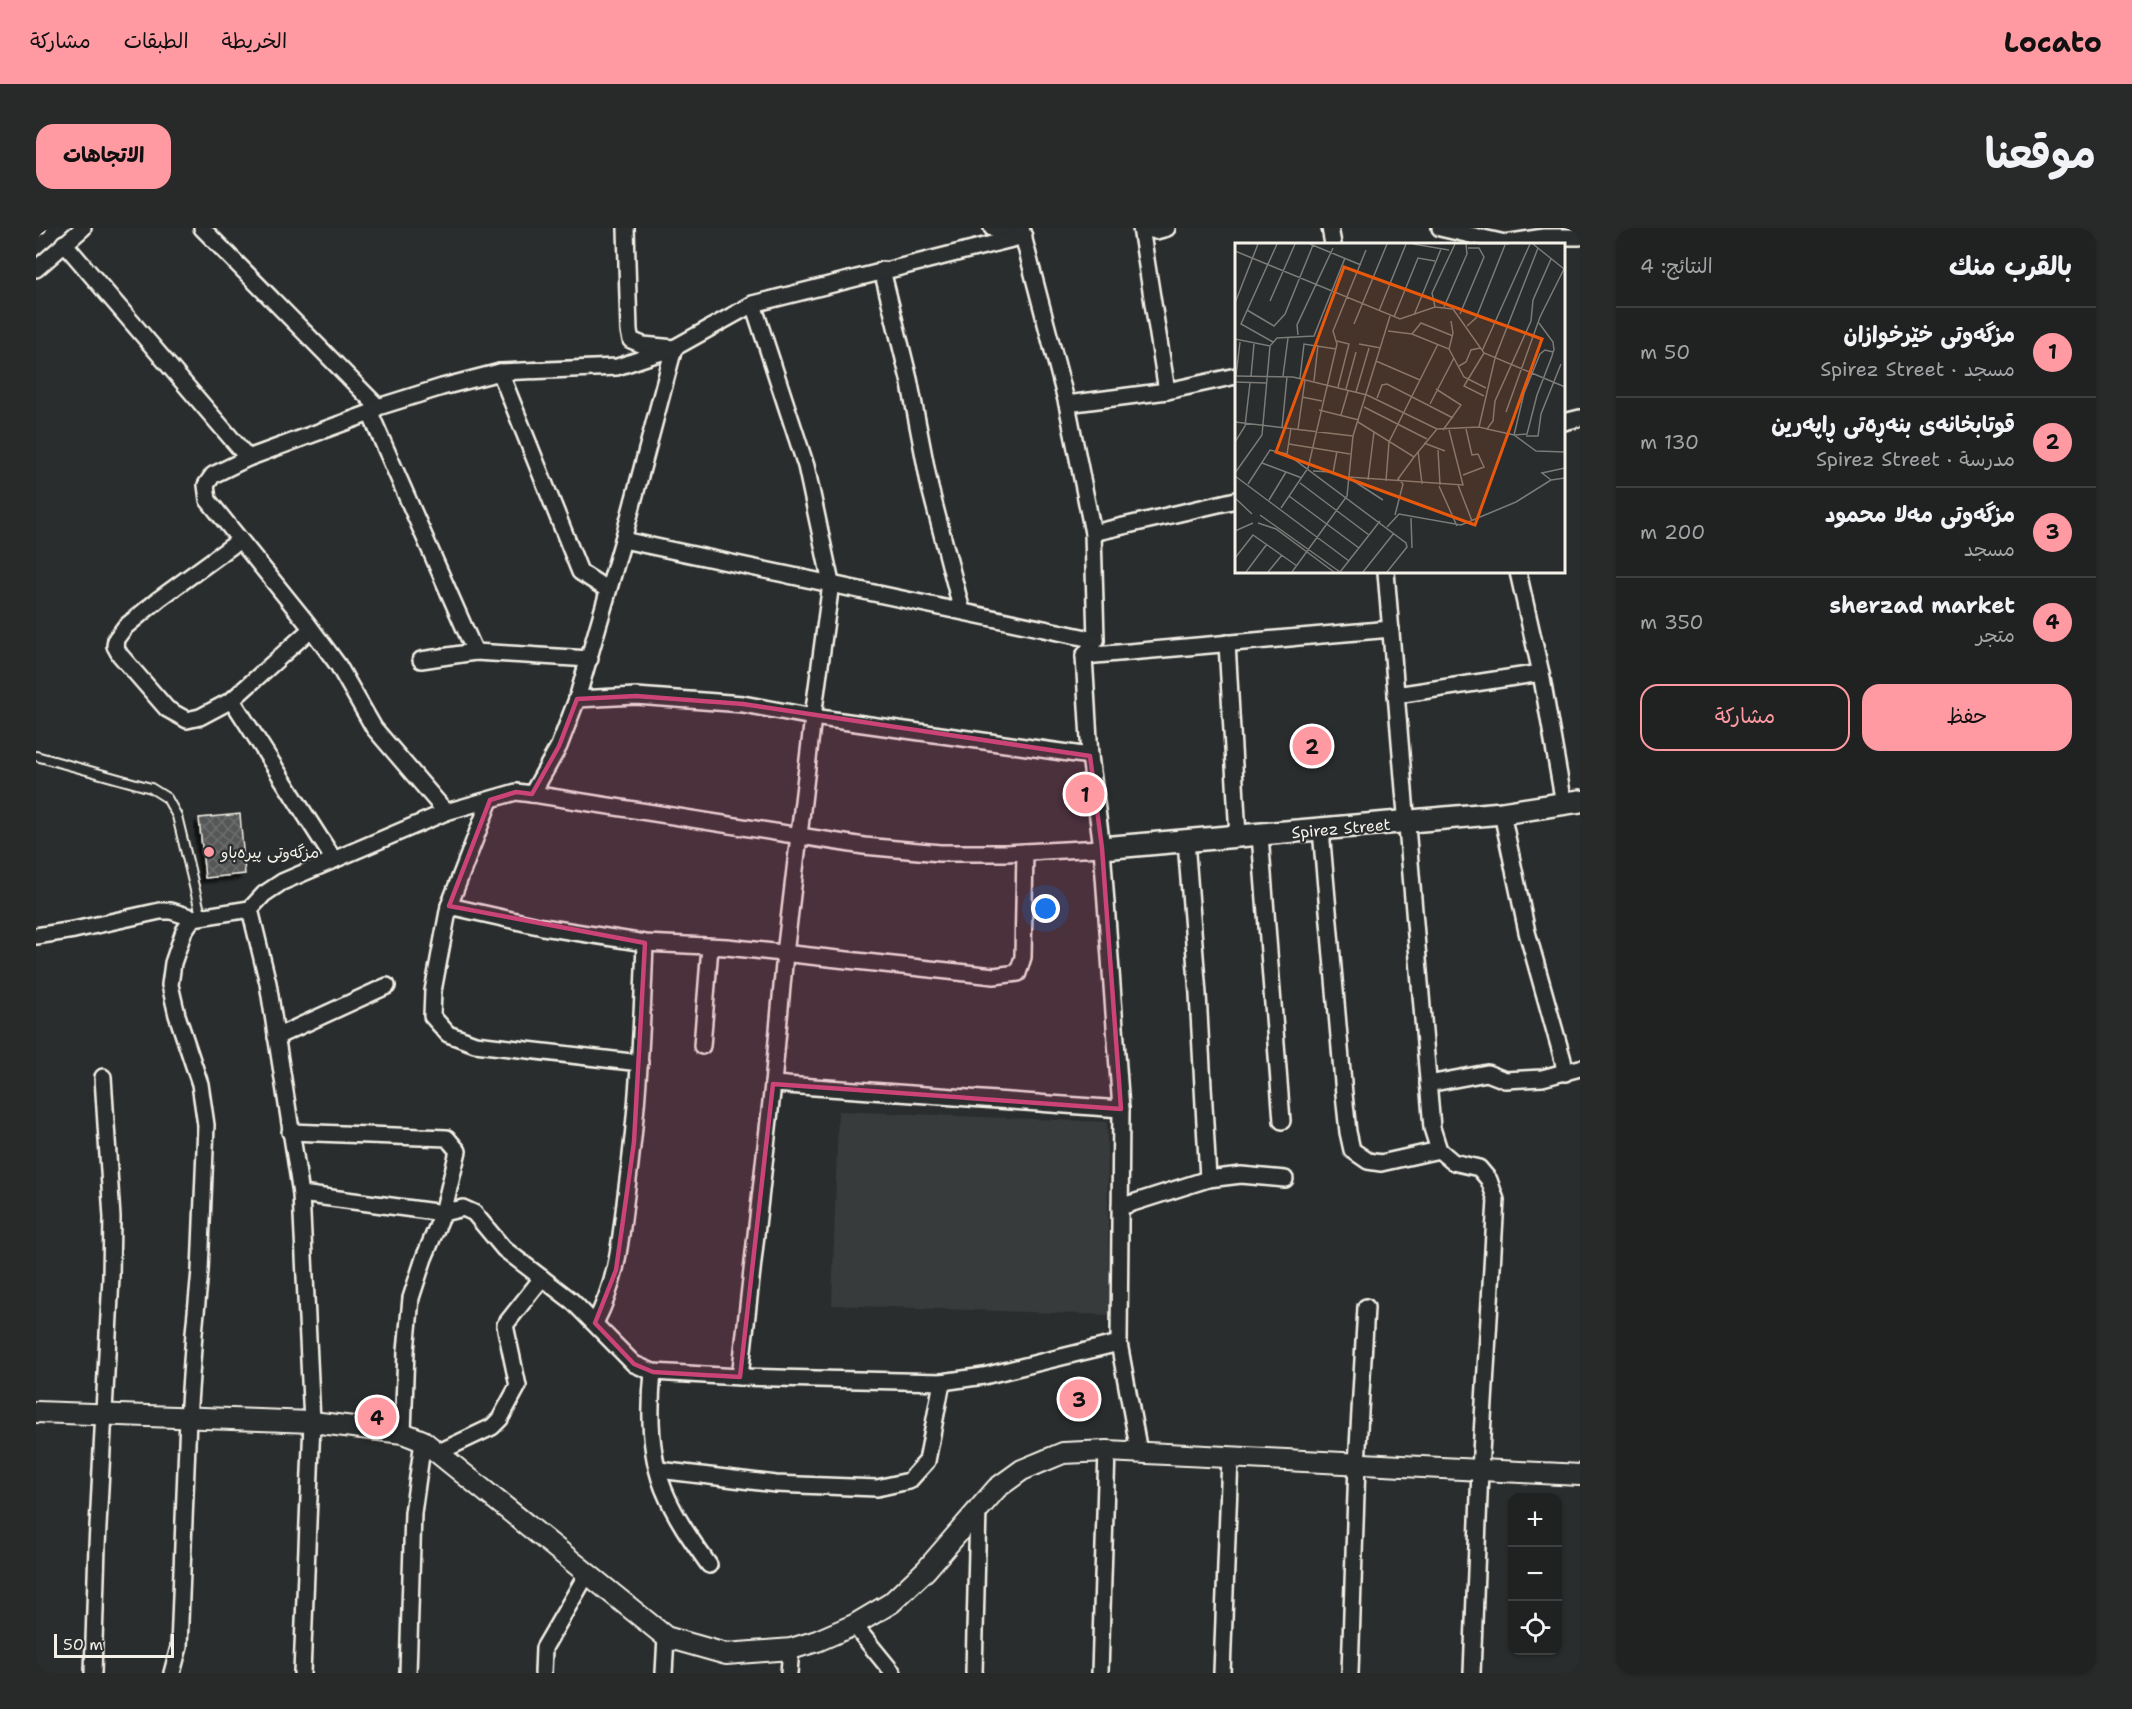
<!DOCTYPE html>
<html lang="ar">
<meta charset="utf-8">
<style>
body{margin:0;font-family:"Shantell Sans","Playpen Sans Arabic",sans-serif;background:#282a2a;color:#f1f3f6;direction:rtl}
.controls{position:absolute;right:18px;bottom:18px;display:grid;overflow:hidden;border-radius:12px;box-shadow:0 2px 4px #0004}
.controls button{width:54px;height:54px;display:grid;place-items:center;padding:0;border:0;border-bottom:2px solid #3d3f40;background:#202222;color:#f1f3f6;font:30px sans-serif}
.scale{position:absolute;left:18px;bottom:15px;width:120px;box-sizing:border-box;padding-left:6px;border:3px solid #f4f1e8;border-top:0;font-size:16px;line-height:21px;white-space:nowrap;color:#f4f1e8;-webkit-text-stroke:4px #2a2d2e;paint-order:stroke}
.you{position:absolute;left:1010px;top:681px;width:21px;height:21px;margin:-15px;border:4px solid #fff;border-radius:50%;background:#1a73e8;box-shadow:0 0 0 9px #1a73e833}
.badge{display:grid;place-items:center;width:39px;height:39px;border-radius:50%;background:#ff9aa2;color:#111;font-size:20px;font-weight:700}
.pin{position:absolute;translate:-50% -50%;border:3px solid #fff;box-shadow:0 2px 6px #0006}
.list{margin:0;padding:0;list-style:none}
h2{display:flex;justify-content:space-between;align-items:center;height:78px;margin:0;padding:0 24px;font-size:26px}
h2 small{font-size:20px;font-weight:400;color:#a2a4a5}
.list li{display:grid;grid-template-columns:39px 1fr auto;gap:18px;align-items:center;box-sizing:border-box;height:90px;padding:0 24px;border-top:2px solid #3d3f40}
.list b{display:block;font-size:22px;white-space:nowrap}
.list p{margin:0;font-size:20px;white-space:nowrap;color:#a2a4a5}
.list em{font-size:20px;font-style:normal;color:#a2a4a5}
.actions{display:flex;gap:12px;padding:18px 24px}
.actions a{flex:1;padding:14px 0;border:2px solid #ff9aa2;border-radius:18px;text-align:center;font-size:21px;color:#ff9aa2}
.actions .main{background:#ff9aa2;color:#111}
.icon{flex:none;width:33px;height:33px;fill:none;stroke:currentColor;stroke-width:2;stroke-linecap:round;stroke-linejoin:round}
.map{position:relative;flex:none;width:1544px;height:1445px;overflow:hidden;direction:ltr;border-radius:18px}
header{display:flex;align-items:center;gap:36px;box-sizing:border-box;height:84px;padding:0 30px;background:#ff9aa2;color:#111}
header strong{font-size:28px}
nav{display:flex;gap:33px;margin-inline-start:auto;font-size:21px}
.intro{display:flex;align-items:center;justify-content:space-between;box-sizing:border-box;height:144px;padding:0 36px}
h1{margin:0;font-size:42px}
.button{padding:15px 27px;border-radius:18px;background:#ff9aa2;color:#111;font-size:21px;font-weight:700}
main{display:flex;gap:36px;padding:0 36px}
aside{flex:1;background:#202222;border-radius:18px;box-shadow:0 2px 4px #0004}
.map>svg:first-child{display:block}
</style>
<header>
<strong>Locato</strong>
<nav><a>الخريطة</a><a>الطبقات</a><a>مشاركة</a></nav>
</header>
<div class="intro"><h1>موقعنا</h1><a class="button">الاتجاهات</a></div>
<main>
<aside>
<h2>بالقرب منك<small>النتائج: 4</small></h2>
<ul class="list">
<li><span class="badge">1</span><div><b>مزگەوتی خێرخوازان</b><p>مسجد · Spirez Street</p></div><em>50 m</em></li>
<li><span class="badge">2</span><div><b>قوتابخانەی بنەڕەتی ڕاپەرین</b><p>مدرسة · Spirez Street</p></div><em>130 m</em></li>
<li><span class="badge">3</span><div><b>مزگه‌وتی مه‌لا محمود</b><p>مسجد</p></div><em>200 m</em></li>
<li><span class="badge">4</span><div><b>sherzad market</b><p>متجر</p></div><em>350 m</em></li>
</ul>
<div class="actions"><a class="main">حفظ</a><a>مشاركة</a></div>
</aside>
<div class="map">
<svg width="1544" height="1445" viewBox="0 0 1544 1445">
<defs>
<pattern id="building-cross-hatch" width="8" height="8" patternUnits="userSpaceOnUse" patternTransform="scale(1.5)"><rect width="8" height="8" fill="#555756"/><path d="M0 0l8 8M0 8l8-8" fill="none" stroke="#6e706e"/></pattern>
<filter id="shadow"><feDropShadow dx="-5" dy="5" stdDeviation="1.5" flood-color="#0009"/></filter>
</defs>
<rect width="100%" height="100%" fill="#2a2d2e"/>
<filter id="ink" filterUnits="userSpaceOnUse"><feTurbulence type="fractalNoise" baseFrequency=".0167" numOctaves="2"/><feDisplacementMap in="SourceGraphic" scale="12" xChannelSelector="R" yChannelSelector="G"/><feConvolveMatrix kernelMatrix="1 2 1 2 8 2 1 2 1" color-interpolation-filters="sRGB"/></filter>
<g filter="url(#ink)">
<path fill="#373a3a" d="M802,883l269,11 2,193 -277,-10z"/>
<path fill="url(#building-cross-hatch)" stroke="#f4f1e8" stroke-width="1.5" filter="url(#shadow)" d="M204,586l5,60 -40,4 -6,-60z"/>
<g fill="none" stroke-linecap="round" stroke-linejoin="round">
<g stroke="#f4f1e8" stroke-width="12">
<g id="service">
<path d="M0,3l5,-3"/>
<path d="M0,528l115,32 16,10 10,18 24,99"/>
</g>
</g>
<g stroke="#f4f1e8" stroke-width="20">
<g id="minor">
<path d="M166,0l176,179"/>
<path d="M956,0l29,8"/>
<path d="M985,0l46,176 26,129 3,107 -12,16 6,100 12,92 19,261 -2,234 20,109"/>
<path d="M1105,0l26,163"/>
<path d="M1107,0l13,3 11,-3"/>
<path d="M1294,0l3,16"/>
<path d="M1404,0l65,15 39,-6h36"/>
<path d="M28,15l184,215"/>
<path d="M0,41l47,-41"/>
<path d="M846,42l27,109 21,109 32,123"/>
<path d="M464,144l80,200 28,18"/>
<path d="M1031,176l100,-13 69,-15"/>
<path d="M334,185l105,239"/>
<path d="M1528,194l16,-4"/>
<path d="M1057,305l143,-33"/>
<path d="M204,312l-81,59 -34,28 -9,12 -1,7 5,9 47,54 20,11 13,-3 32,-17 102,160"/>
<path d="M587,312l51,-192 -31,-3 -12,-5 -2,-9 -3,-103"/>
<path d="M1350,344l46,556 7,22 14,12 26,6 10,12 7,20 -16,270 -8,203"/>
<path d="M1482,344l23,101 23,131"/>
<path d="M1191,415l11,193"/>
<path d="M1048,428l307,-27"/>
<path d="M385,432l54,-8 115,7"/>
<path d="M1360,467l145,-22"/>
<path d="M541,471l59,-3 107,8 70,13 277,39"/>
<path d="M196,472l79,-71"/>
<path d="M496,566l332,52 76,7h66l96,-5"/>
<path d="M454,572l-41,106 -16,85 -1,25 16,18 27,10 165,19"/>
<path d="M410,584l-72,-84 -36,-63 -31,-42 -99,-123 -2,-15 7,-10 35,-17 122,-45 8,-6 64,-20 58,-15 117,-5 57,-19 79,-44 271,-68"/>
<path d="M1466,585l25,119 36,128 2,13"/>
<path d="M1285,602l23,264 4,38 4,18 16,11 13,2 58,-13"/>
<path d="M1224,607l22,286"/>
<path d="M1150,613l12,153 10,185"/>
<path d="M413,678l94,21 102,16 82,4 267,29 24,-3 5,-16 2,-105"/>
<path d="M0,708l38,-6 86,-19h11l22,7"/>
<path d="M240,809l111,-51"/>
<path d="M666,818l8,-99"/>
<path d="M737,856l348,25"/>
<path d="M1392,856l59,-11 18,7 37,-2 38,-10"/>
<path d="M254,904l157,6 11,13 -15,62 -19,45 -13,40 -5,53 -3,82"/>
<path d="M265,966l142,19 20,-5 11,5 30,36 68,52 62,63 19,8 87,5 202,5 42,-6 135,-33"/>
<path d="M1084,979l88,-28 33,-4 44,4"/>
<path d="M559,1095c23,-44 25,-80 31,-128 12,-84 16,-168 19,-252"/>
<path d="M617,1144c-4,39 -4,81 11,118 11,27 28,51 45,75"/>
<path d="M704,1149l33,-293 12,-130 28,-237 18,-134 -25,-117 -53,-162"/>
<path d="M401,1225l55,-26 8,-8 18,-33 -13,-61 37,-47"/>
<path d="M623,1242l117,14 101,4 32,-7 18,-20 15,-79"/>
<path d="M818,1397l39,48"/>
<path d="M57,1445l4,-127 14,-269 1,-59 -9,-141"/>
<path d="M136,1445l7,-26 9,-229 6,-85 6,-62 6,-146 -6,-41 -23,-69 -7,-30 3,-22 11,-32 9,-13 57,-9"/>
<path d="M266,1445l10,-251 -11,-228 -33,-211 -18,-74 14,-15 18,-12 164,-70 70,-20 16,2 27,-48 18,-47 46,-159 473,100"/>
<path d="M372,1445l5,-160 10,-72"/>
<path d="M507,1445l1,-25 43,-74"/>
<path d="M628,1445l2,-36"/>
<path d="M753,1445l2,-24"/>
<path d="M938,1445l4,-165"/>
<path d="M1064,1445l7,-222"/>
<path d="M1186,1445l8,-216"/>
<path d="M1314,1445l7,-209 9,-157"/>
</g>
</g>
<g stroke="#f4f1e8" stroke-width="24">
<path id="tertiary" d="M0,1184l276,10 91,11 20,8 243,196 60,17 65,-5 26,-8 37,-16 37,-22 35,-33 71,-82 25,-18 41,-17 44,-2 473,24"/>
</g>
<g stroke="#f4f1e8" stroke-width="26">
<path id="secondary" d="M1066,620l400,-35 78,-12"/>
</g>
<use href="#service" stroke="#2a2d2e" stroke-width="8"/>
<use href="#minor" stroke="#2a2d2e" stroke-width="15"/>
<use href="#tertiary" stroke="#2a2d2e" stroke-width="20"/>
<use href="#secondary" stroke="#2a2d2e" stroke-width="21"/>
</g>
</g>
<path fill="#cc4377" fill-opacity="0.2" stroke="#cc4377" stroke-width="4.5" stroke-linejoin="round" d="M600,468l107,8 347,52 12,92 19,261 -348,-25 -33,293 -87,-5 -19,-8 -39,-41 21,-53 18,-128 11,-199 -196,-37 41,-106 26,-8 16,2 27,-48 18,-47z"/>
<circle fill="#ff9aa2" stroke="#2a2d2e" stroke-width="2" cx="173" cy="624" r="6"/>
<g text-anchor="middle" stroke-width="4.5" stroke-linejoin="round" paint-order="stroke">
<g font-size="16" fill="#f4f1e8" stroke="#2a2d2e">
<text transform="translate(1305 600) rotate(-5)" y="6">Spirez Street</text>
</g>
<g font-size="16" fill="#f4f1e8" stroke="#2a2d2e" text-anchor="start">
<text x="185" y="630">مزگەوتی پیرەباو</text>
</g>
</g>
<g transform="translate(1199 15)">
<rect width="330" height="330" fill="#2a2d2e"/>
<path fill="none" stroke="#7b7b78" stroke-width="1.5" d="M75,1l51,21M178,1l36,6M243,1h31M298,1l31,25M0,8l165,68 35,-12 18,2 31,44 81,34M35,58l25,-57M0,60l23,-59M200,64l-3,-14 23,-49M209,64l23,-53 -1,-10M12,67l27,16 11,-12 28,-69M144,68l27,-67M225,71l24,-57 -5,-9h-11M179,72l27,-66M159,74l24,-59 17,3M304,80l14,19 1,8 -1,2 -1,4 -15,39 -10,39 -13,1 10,-42 16,-39 5,-4 8,2M119,81l33,-80M232,83l9,-8 29,-73M153,88l24,3 37,15 15,28 22,11M177,91l9,-11 32,13M63,92l-1,-10 36,-77M0,96l35,7 7,-8 37,-2 31,-78M102,98l12,3 -11,43M38,99l-32,-18 36,-80M124,101l22,4M214,106l4,-16 -2,-12M247,108l48,-107M249,110l-20,33 20,10M141,118l44,19M224,123l7,-4 5,-12 9,-2M0,133l58,1 74,18M1,133l4,-34M16,133l3,-32M48,133l5,-38M65,135l4,-34 32,5M79,138l4,-36M0,139l32,1M111,146l10,-37M201,146l25,16 -18,25M121,149l13,-44M132,152l70,34M67,154l20,4M142,155l5,-13 5,-1 66,34M195,161l24,-46M129,164l63,32M84,167l40,10M271,169l34,-95 24,-48M106,172l7,-24M0,179l118,14M123,179l56,35 23,-28 42,-2 16,-69 43,-110M244,184l8,2 6,-8 2,-20 36,-80 2,-21 18,-41M47,185l5,-51M63,186l7,-49M252,186l27,6 22,16 29,1M291,193h12l3,-22 20,-50M0,199l10,-16 5,-43M189,200l21,8M54,201l61,10M203,207l2,35M183,208l4,33M52,211l4,-26M27,220l40,15M78,228l18,1 17,7M0,230l27,-38 8,-89M98,230l4,-22M228,232l21,-8 -6,-13 -6,1 -6,-26M0,233l114,85M113,234l115,8 -14,-55M114,235l34,22M133,237l6,-48M316,237l-9,-7 23,-5M151,238l3,-39 49,-98M65,240l69,52M13,241l22,-34 17,4 119,89 1,4 -20,25M223,242l14,36M204,243l18,40M54,253l70,52M0,255l17,16M34,257l17,-28M46,265l27,-40 29,-124 -4,-13 33,-81M25,272l80,57M160,272l8,-31 -5,-5 16,-22M176,275l1,30M23,280l18,6 58,43M152,284l12,-13 62,11 55,-23 35,-22 14,-2M0,288l18,-8M0,315l18,-23 44,31M11,329l21,-28M33,329l14,-17M57,329l55,-76 6,-60 37,-120M105,329l40,-51M128,329l31,-39"/>
<path fill="#e8590c" fill-opacity="0.15" stroke="#e8590c" stroke-width="3" d="M109,24l198,72 -67,186 -199,-73z"/>
<rect width="330" height="330" fill="none" stroke="#f4f1e8" stroke-width="3"/>
</g>
</svg>
<div class="controls">
<button>+</button>
<button>−</button>
<button><svg class="icon" aria-label="locate" viewBox="0 0 24 24"><circle cx="12" cy="12" r="6"/><path d="M12 2v4M12 18v4M2 12h4M18 12h4"/></svg></button>
</div>
<div class="scale">50 m</div>
<div class="you"></div>
<div class="pin badge" style="left:1049px;top:566px">1</div>
<div class="pin badge" style="left:1276px;top:518px">2</div>
<div class="pin badge" style="left:1043px;top:1171px">3</div>
<div class="pin badge" style="left:341px;top:1189px">4</div>
</div>
</main>
